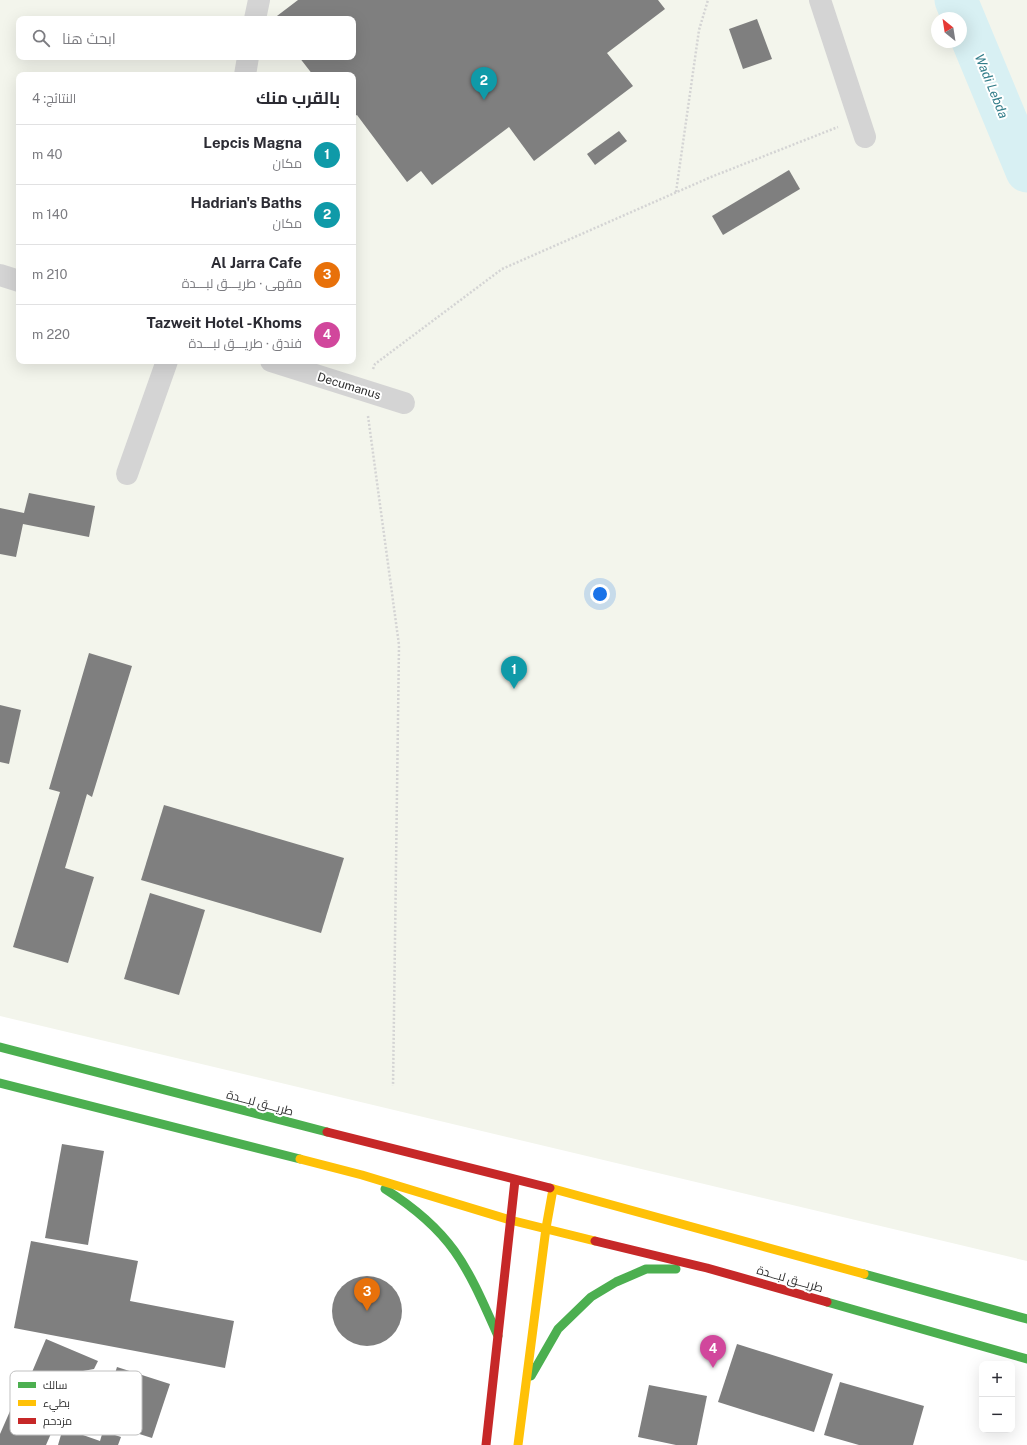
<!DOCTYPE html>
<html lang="ar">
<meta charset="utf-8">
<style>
body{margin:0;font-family:"Public Sans",Cairo,sans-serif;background:#f2f2f3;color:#2b2b33;direction:rtl}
.controls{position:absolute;right:12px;bottom:12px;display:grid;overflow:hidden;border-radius:8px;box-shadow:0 4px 16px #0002}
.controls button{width:36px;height:36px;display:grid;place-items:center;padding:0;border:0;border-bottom:1px solid #e1e1e2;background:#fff;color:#2b2b33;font:20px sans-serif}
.compass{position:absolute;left:931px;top:12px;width:36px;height:36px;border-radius:50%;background:#fff;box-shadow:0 4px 16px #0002;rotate:330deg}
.you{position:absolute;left:600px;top:594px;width:14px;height:14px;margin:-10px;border:3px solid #fff;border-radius:50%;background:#1a73e8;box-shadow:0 0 0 6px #1a73e833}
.badge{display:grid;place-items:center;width:26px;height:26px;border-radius:50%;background:#ea580c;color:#fff;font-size:13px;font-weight:700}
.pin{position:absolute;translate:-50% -33px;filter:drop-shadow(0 1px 2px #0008)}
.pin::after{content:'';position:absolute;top:21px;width:14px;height:12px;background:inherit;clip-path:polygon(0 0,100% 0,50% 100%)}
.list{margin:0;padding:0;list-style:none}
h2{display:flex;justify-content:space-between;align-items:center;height:52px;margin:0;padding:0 16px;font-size:17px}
h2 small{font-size:13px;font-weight:400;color:#7c7c81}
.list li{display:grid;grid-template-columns:26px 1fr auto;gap:12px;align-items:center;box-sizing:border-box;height:60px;padding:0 16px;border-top:1px solid #e1e1e2}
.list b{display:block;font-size:15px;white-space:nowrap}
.list p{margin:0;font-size:13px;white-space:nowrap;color:#7c7c81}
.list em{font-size:13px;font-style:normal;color:#7c7c81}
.icon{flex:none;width:22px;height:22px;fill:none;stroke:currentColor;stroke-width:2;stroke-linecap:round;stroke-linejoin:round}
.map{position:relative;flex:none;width:1027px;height:1445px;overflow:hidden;direction:ltr}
.search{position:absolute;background:#fff;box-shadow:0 4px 16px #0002;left:16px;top:16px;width:340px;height:44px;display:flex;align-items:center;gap:10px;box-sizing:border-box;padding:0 14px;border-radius:8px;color:#7c7c81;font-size:15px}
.panel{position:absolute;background:#fff;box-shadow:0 4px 16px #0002;left:16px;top:72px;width:340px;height:292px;border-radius:8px;direction:rtl}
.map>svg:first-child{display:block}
</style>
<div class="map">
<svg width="1027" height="1445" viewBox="0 0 1027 1445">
<rect width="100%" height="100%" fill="#fff"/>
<path fill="#f3f5ec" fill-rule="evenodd" d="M0,0h1027v1261l-1027,-245zM937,18h24v24h-24zM19,19h334v38h-334zM19,75h334v286h-334z"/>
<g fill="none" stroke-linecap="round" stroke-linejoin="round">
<path stroke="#d8f0f3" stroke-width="43" d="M956,0l71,171"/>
</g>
<g fill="#7f7f7f">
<path d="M298,0h360l7,9 -58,44 26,33 -99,75 -25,-34 -77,58 -11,-14 -14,11 -50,-67 -4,2v-42h-40l-14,-18h54v-38h-80z"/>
<path d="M757,19l15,40 -29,10 -14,-40z"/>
<path d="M619,131l8,10 -32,24 -8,-11z"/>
<path d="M789,170l11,19 -77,46 -11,-19z"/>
<path d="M29,493l66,13 -6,31 -66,-13 -7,33 -16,-3v-46l24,5z"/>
<path d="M89,653l43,13 -40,131 -5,-3 -22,74 29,9 -26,86 -55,-16 47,-155 -11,-3z"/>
<path d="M0,705l21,5 -12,54 -9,-2z"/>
<path d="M164,805l180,53 -23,75 -180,-53z"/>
<path d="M150,893l55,17 -26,85 -55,-16z"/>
<path d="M62,1144l42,7 -16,94 -43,-7z"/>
<path d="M31,1241l107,20 -8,40 104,20 -9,47 -211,-40z"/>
<circle cx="367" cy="1311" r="35"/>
<path d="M46,1339l52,22 -4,8 -11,2 -6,15 12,5 -9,23 -56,-23z"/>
<path d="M737,1344l96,30 -19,58 -96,-30z"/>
<path d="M117,1367l53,17 -18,54 -63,-20 9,-27 10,4z"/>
<path d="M840,1382l84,24 -11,39h-54l-35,-10z"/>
<path d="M649,1385l58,11 -10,49h-21l-38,-8z"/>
<path d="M14,1402l43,18 -11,25h-46v-11z"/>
<path d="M63,1428l37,13 3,-10 18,6 -3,8h-60z"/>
</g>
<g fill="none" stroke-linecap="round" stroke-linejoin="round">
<g stroke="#d4d4d4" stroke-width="2.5" stroke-dasharray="2 2" stroke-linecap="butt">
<path d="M676,192l23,-162 9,-30"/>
<path d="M373,369l2,-5 127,-95 209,-92 127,-50"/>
<path d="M368,416l31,229 -6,441"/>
</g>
<g stroke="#d4d4d4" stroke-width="22">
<path d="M820,0l45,137"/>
<path d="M255,19l4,-19"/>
<path d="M245,75l3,-18"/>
<path d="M0,275l19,6"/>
<path d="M271,361l133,42"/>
<path d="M127,474l40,-113"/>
</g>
<g stroke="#4caf50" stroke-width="9">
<path d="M0,1047l327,85"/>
<path d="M0,1083l300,76"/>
<path d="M385,1189c68,43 82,77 113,147"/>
<path d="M864,1274l163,45"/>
<path d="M827,1302l200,57"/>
<path d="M531,1376l27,-47 33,-32 25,-15 30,-13h30"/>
</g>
<g stroke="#ffc107" stroke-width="9">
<path d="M300,1159l62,16 148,45 85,21"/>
<path d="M550,1188l314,86"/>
<path d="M518,1445l28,-217 7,-39"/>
</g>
<g stroke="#c62828" stroke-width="9">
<path d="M327,1132l223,56"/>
<path d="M595,1241l112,27 120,34"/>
<path d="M486,1445l29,-265"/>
</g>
</g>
<g text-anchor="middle" stroke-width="4" stroke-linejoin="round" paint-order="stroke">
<g font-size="12" fill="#2f2f2f" stroke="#fff">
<text transform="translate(349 386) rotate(17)" y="4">Decumanus</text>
<text transform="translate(260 1103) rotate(15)" y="4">طريـــق لبـــدة</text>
<text transform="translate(790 1279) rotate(16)" y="4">طريـــق لبـــدة</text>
</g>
<g font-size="13" font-style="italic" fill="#347e8a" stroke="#fff">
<text transform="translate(992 86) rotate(68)" y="5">Wadi Lebda</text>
</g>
</g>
<rect x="10" y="1371" width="132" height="64" rx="6" fill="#fff" stroke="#c1c1c1" stroke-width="1"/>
<rect x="18" y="1382" width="18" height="6" fill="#4caf50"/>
<rect x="18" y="1400" width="18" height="6" fill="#ffc107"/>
<rect x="18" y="1418" width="18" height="6" fill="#c62828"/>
<g font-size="11" fill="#2f2f2f">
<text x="43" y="1389">سالك</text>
<text x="43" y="1407">بطيء</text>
<text x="43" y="1425">مزدحم</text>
</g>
</svg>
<div class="controls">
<button>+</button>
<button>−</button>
</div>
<svg class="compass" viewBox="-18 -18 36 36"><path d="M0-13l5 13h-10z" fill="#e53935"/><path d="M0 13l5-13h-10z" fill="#7c7c81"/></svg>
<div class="you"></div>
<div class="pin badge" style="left:514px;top:689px;background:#0f9aa8">1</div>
<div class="pin badge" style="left:484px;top:100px;background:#0f9aa8">2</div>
<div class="pin badge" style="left:367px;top:1311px;background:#e8710a">3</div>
<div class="pin badge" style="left:713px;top:1368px;background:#d1479c">4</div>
<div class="search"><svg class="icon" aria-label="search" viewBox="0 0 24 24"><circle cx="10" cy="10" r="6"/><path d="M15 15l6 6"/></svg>ابحث هنا</div>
<section class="panel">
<h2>بالقرب منك<small>النتائج: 4</small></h2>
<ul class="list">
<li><span class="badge" style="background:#0f9aa8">1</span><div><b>Lepcis Magna</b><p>مكان</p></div><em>40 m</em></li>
<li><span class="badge" style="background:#0f9aa8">2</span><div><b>Hadrian's Baths</b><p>مكان</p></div><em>140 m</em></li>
<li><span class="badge" style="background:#e8710a">3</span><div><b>Al Jarra Cafe</b><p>مقهى · طريـــق لبـــدة</p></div><em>210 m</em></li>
<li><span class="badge" style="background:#d1479c">4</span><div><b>Tazweit Hotel -Khoms</b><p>فندق · طريـــق لبـــدة</p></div><em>220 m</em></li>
</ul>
</section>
</div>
